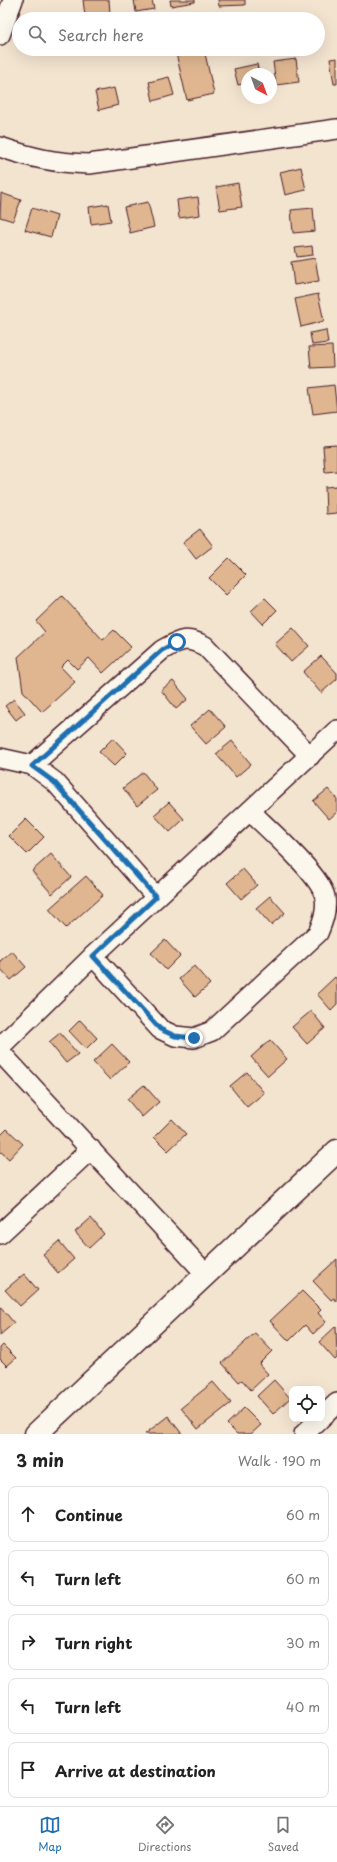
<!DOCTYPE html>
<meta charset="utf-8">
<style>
body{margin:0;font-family:"Playpen Sans",sans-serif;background:#f2f2f2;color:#222}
.controls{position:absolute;right:12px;bottom:12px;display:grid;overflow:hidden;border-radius:8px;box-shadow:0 4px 16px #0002}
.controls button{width:36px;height:36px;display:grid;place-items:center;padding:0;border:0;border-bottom:1px solid #e0e0e0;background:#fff;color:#222;font:20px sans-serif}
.compass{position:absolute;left:241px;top:68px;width:36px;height:36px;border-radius:50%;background:#fff;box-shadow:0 4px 16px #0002;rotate:139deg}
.stop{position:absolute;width:12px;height:12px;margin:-9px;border:3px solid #1f6fb2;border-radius:50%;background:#fff}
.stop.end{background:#1f6fb2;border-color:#fff;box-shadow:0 1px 4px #0008}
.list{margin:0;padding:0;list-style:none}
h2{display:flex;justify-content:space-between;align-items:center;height:52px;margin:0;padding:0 16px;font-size:17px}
h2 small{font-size:13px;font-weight:400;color:#767676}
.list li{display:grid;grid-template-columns:26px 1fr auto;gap:12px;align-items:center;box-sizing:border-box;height:56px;margin:0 8px 8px;padding:0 8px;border:1px solid #e0e0e0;border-radius:8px}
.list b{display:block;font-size:15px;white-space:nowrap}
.list em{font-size:13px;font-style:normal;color:#767676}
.icon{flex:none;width:22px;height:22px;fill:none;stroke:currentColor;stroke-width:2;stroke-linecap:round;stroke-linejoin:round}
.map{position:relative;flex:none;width:337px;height:1434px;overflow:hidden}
.search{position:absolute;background:#fff;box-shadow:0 4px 16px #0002;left:12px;right:12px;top:12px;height:44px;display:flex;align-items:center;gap:10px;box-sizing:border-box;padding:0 14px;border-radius:22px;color:#767676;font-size:15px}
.sheet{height:372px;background:#fff}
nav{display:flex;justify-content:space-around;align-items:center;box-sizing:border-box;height:56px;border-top:1px solid #e0e0e0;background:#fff;font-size:11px;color:#767676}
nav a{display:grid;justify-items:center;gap:2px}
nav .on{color:#1f6fb2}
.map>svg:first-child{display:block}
</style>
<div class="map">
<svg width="337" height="1434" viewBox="0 0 337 1434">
<rect width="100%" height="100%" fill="#f3e4d0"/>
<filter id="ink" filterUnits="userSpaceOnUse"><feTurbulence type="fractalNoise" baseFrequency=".025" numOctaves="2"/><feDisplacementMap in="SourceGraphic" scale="8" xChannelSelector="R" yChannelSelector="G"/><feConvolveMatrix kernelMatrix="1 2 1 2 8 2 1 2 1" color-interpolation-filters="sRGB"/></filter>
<g filter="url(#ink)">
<g fill="#dfb690" stroke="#4a1f2b">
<path d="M83,0h26l1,14 -25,2z"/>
<path d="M134,0h18l2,9 -18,3z"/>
<path d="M170,0h25v2l-24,4z"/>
<path d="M218,0h27v5l-26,1z"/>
<path d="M175,49h29l10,45 -27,6z"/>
<path d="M337,58v26h-3l-4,-25z"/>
<path d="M296,59l3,23 -23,3 -3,-23z"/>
<path d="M257,64l2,10h-12v9l-9,2 -4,-16z"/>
<path d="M169,77l5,18 -21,6 -4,-19z"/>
<path d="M114,88l4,17 -19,5 -4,-18z"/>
<path d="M301,167l5,23 -21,5 -5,-23z"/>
<path d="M238,183l4,24 -22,3 -4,-23z"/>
<path d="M1,193l20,7 -8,21 -13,-4z"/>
<path d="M198,197l2,18 -21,3 -2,-18z"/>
<path d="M148,202l6,25 -24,6 -6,-26z"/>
<path d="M108,204l3,17 -20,3 -2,-17z"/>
<path d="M32,208l25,8 -6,21 -26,-7z"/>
<path d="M313,208l2,23 -22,2 -2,-23z"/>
<path d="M312,246l1,9 -16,2 -2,-9z"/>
<path d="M315,258l4,23 -25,4 -3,-23z"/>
<path d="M318,294l6,27 -23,6 -6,-28z"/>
<path d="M326,330l2,13 -16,2 -2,-12z"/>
<path d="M332,346l1,21 -22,1 -2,-21z"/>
<path d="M334,385l3,26 -24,3 -4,-26z"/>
<path d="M337,445v26l-12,1 -2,-26z"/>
<path d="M337,486v27l-11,1 -1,-27z"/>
<path d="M200,529l13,17 -17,13 -13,-17z"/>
<path d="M229,558l17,17 -20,20 -17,-17z"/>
<path d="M62,596l41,44 11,-10 17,17 -28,26 -14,-15 -12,11 -9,-9 -7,7 14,15 -33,30 -19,-21 -5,-34 27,-25 -9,-11z"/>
<path d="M265,598l12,12 -14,14 -12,-13z"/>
<path d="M293,628l16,18 -18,16 -16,-18z"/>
<path d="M321,656l16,17v6l-16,14 -18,-21z"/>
<path d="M173,681l15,18 -12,10 -15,-19z"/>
<path d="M14,699l11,14 -9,7 -11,-14z"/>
<path d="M210,709l16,18 -20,17 -16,-18z"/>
<path d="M113,738l14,15 -13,13 -15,-14z"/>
<path d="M232,741l19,23 -15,13 -20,-23z"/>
<path d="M143,772l14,18 -20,16 -14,-18z"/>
<path d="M328,789l9,10v13l-8,7 -16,-18z"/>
<path d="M169,802l15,17 -14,13 -16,-17z"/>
<path d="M26,819l18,18 -17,17 -18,-18z"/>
<path d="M51,854l20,23 -19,17 -20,-23z"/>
<path d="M243,869l14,16 -16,14 -14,-16z"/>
<path d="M86,876l17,19 -37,33 -17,-19z"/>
<path d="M270,896l15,17 -14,12 -15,-17z"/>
<path d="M165,940l15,16 -14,14 -15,-17z"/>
<path d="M12,951l14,16 -15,13 -11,-12v-7z"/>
<path d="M194,966l16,18 -15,13 -16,-18z"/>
<path d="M335,977l2,3v24l-6,6 -14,-16z"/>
<path d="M311,1011l14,17 -18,16 -15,-17z"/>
<path d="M80,1020l17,18 -11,11 -17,-18z"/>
<path d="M60,1033l18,21 -12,9 -17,-21z"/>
<path d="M270,1040l17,19 -19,17 -17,-19z"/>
<path d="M112,1044l17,18 -19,18 -17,-18z"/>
<path d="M247,1072l17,21 -17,14 -17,-21z"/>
<path d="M144,1085l15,17 -17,15 -15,-18z"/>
<path d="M172,1119l14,15 -18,17 -14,-14z"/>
<path d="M7,1129l16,15 -14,15 -9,-8v-15z"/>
<path d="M91,1218l13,16 -15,14 -14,-16z"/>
<path d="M59,1241l15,18 -16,14 -15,-18z"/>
<path d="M337,1259v43l-3,-4 -3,2 -18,-19z"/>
<path d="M24,1274l14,16 -18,16 -15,-16z"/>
<path d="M302,1291l19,19 -3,3 8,9 -13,12 -8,-9 -16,16 -19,-20z"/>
<path d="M0,1306l14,17 -14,12z"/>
<path d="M336,1326l1,32 -2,2 -16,-18z"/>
<path d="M255,1333l17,18 -13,13 9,10 -17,16 -9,-10 -3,2 -17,-19z"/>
<path d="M3,1345l13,13 -9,8 -7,-7v-11z"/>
<path d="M274,1380l16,18 -17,16 -16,-18z"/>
<path d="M213,1382l18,21 -33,26 -17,-21z"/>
<path d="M244,1408l17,17 -10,9h-14l-10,-10z"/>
<path d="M168,1416l14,18h-37z"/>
</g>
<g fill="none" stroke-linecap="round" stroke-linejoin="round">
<g stroke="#4a1f2b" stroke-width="22">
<g id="minor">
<path d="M0,35l13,-35"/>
<path d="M0,147c32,11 55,16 89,17l248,-35"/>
<path d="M0,758l32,7 23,17 101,115"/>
<path d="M32,765l130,-115c18,-10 24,-14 43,-4l105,110"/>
<path d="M93,956l67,73 15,7 19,2 18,-7 106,-98c5,-12 9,-23 7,-36 -4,-22 -58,-69 -75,-86"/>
<path d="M0,1047l93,-91 244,-226"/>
<path d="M0,1052l205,221"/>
<path d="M0,1234l91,-85"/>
<path d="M322,1417l15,-14"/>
<path d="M304,1434l16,-15"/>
</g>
</g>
<g stroke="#4a1f2b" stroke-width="25">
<path id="secondary" d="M36,1434l301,-283"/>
</g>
<use href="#minor" stroke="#fbf7ec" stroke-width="19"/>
<use href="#secondary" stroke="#fbf7ec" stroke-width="22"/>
</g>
</g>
<g fill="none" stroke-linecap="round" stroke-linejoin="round" filter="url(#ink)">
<path stroke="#1f6fb2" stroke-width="5" d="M177,642l-15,8 -130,116 22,16 102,115 -63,59 67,73 15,7 19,2"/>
</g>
</svg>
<div class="controls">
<button><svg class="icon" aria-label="locate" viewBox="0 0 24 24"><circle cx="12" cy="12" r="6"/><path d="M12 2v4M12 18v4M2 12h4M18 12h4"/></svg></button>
</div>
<svg class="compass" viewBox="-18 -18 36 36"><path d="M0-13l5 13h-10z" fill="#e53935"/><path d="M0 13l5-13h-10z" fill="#767676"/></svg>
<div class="stop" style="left:177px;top:642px"></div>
<div class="stop end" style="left:194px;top:1038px"></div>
<div class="search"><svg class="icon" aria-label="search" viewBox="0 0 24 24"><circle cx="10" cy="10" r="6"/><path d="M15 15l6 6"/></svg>Search here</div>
</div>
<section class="sheet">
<h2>3 min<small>Walk · 190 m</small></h2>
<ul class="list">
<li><svg class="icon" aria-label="ahead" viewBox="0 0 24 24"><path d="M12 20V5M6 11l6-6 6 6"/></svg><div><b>Continue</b></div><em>60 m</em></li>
<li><svg class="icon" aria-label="left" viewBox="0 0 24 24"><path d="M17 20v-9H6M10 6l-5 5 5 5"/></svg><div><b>Turn left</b></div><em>60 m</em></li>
<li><svg class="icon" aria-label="right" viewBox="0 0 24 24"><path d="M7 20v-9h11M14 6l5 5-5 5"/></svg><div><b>Turn right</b></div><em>30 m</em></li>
<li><svg class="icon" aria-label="left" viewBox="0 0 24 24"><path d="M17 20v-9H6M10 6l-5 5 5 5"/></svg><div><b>Turn left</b></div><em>40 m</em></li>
<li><svg class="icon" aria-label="arrive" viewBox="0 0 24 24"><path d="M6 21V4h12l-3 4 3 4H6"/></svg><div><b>Arrive at destination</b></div></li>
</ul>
</section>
<nav>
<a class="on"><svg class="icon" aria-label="map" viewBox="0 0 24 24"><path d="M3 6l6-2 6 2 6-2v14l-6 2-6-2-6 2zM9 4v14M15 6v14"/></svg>Map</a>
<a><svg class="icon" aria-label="directions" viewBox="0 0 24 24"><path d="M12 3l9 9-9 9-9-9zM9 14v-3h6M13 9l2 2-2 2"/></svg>Directions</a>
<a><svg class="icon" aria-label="saved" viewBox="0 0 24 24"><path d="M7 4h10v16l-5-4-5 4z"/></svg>Saved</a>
</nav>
